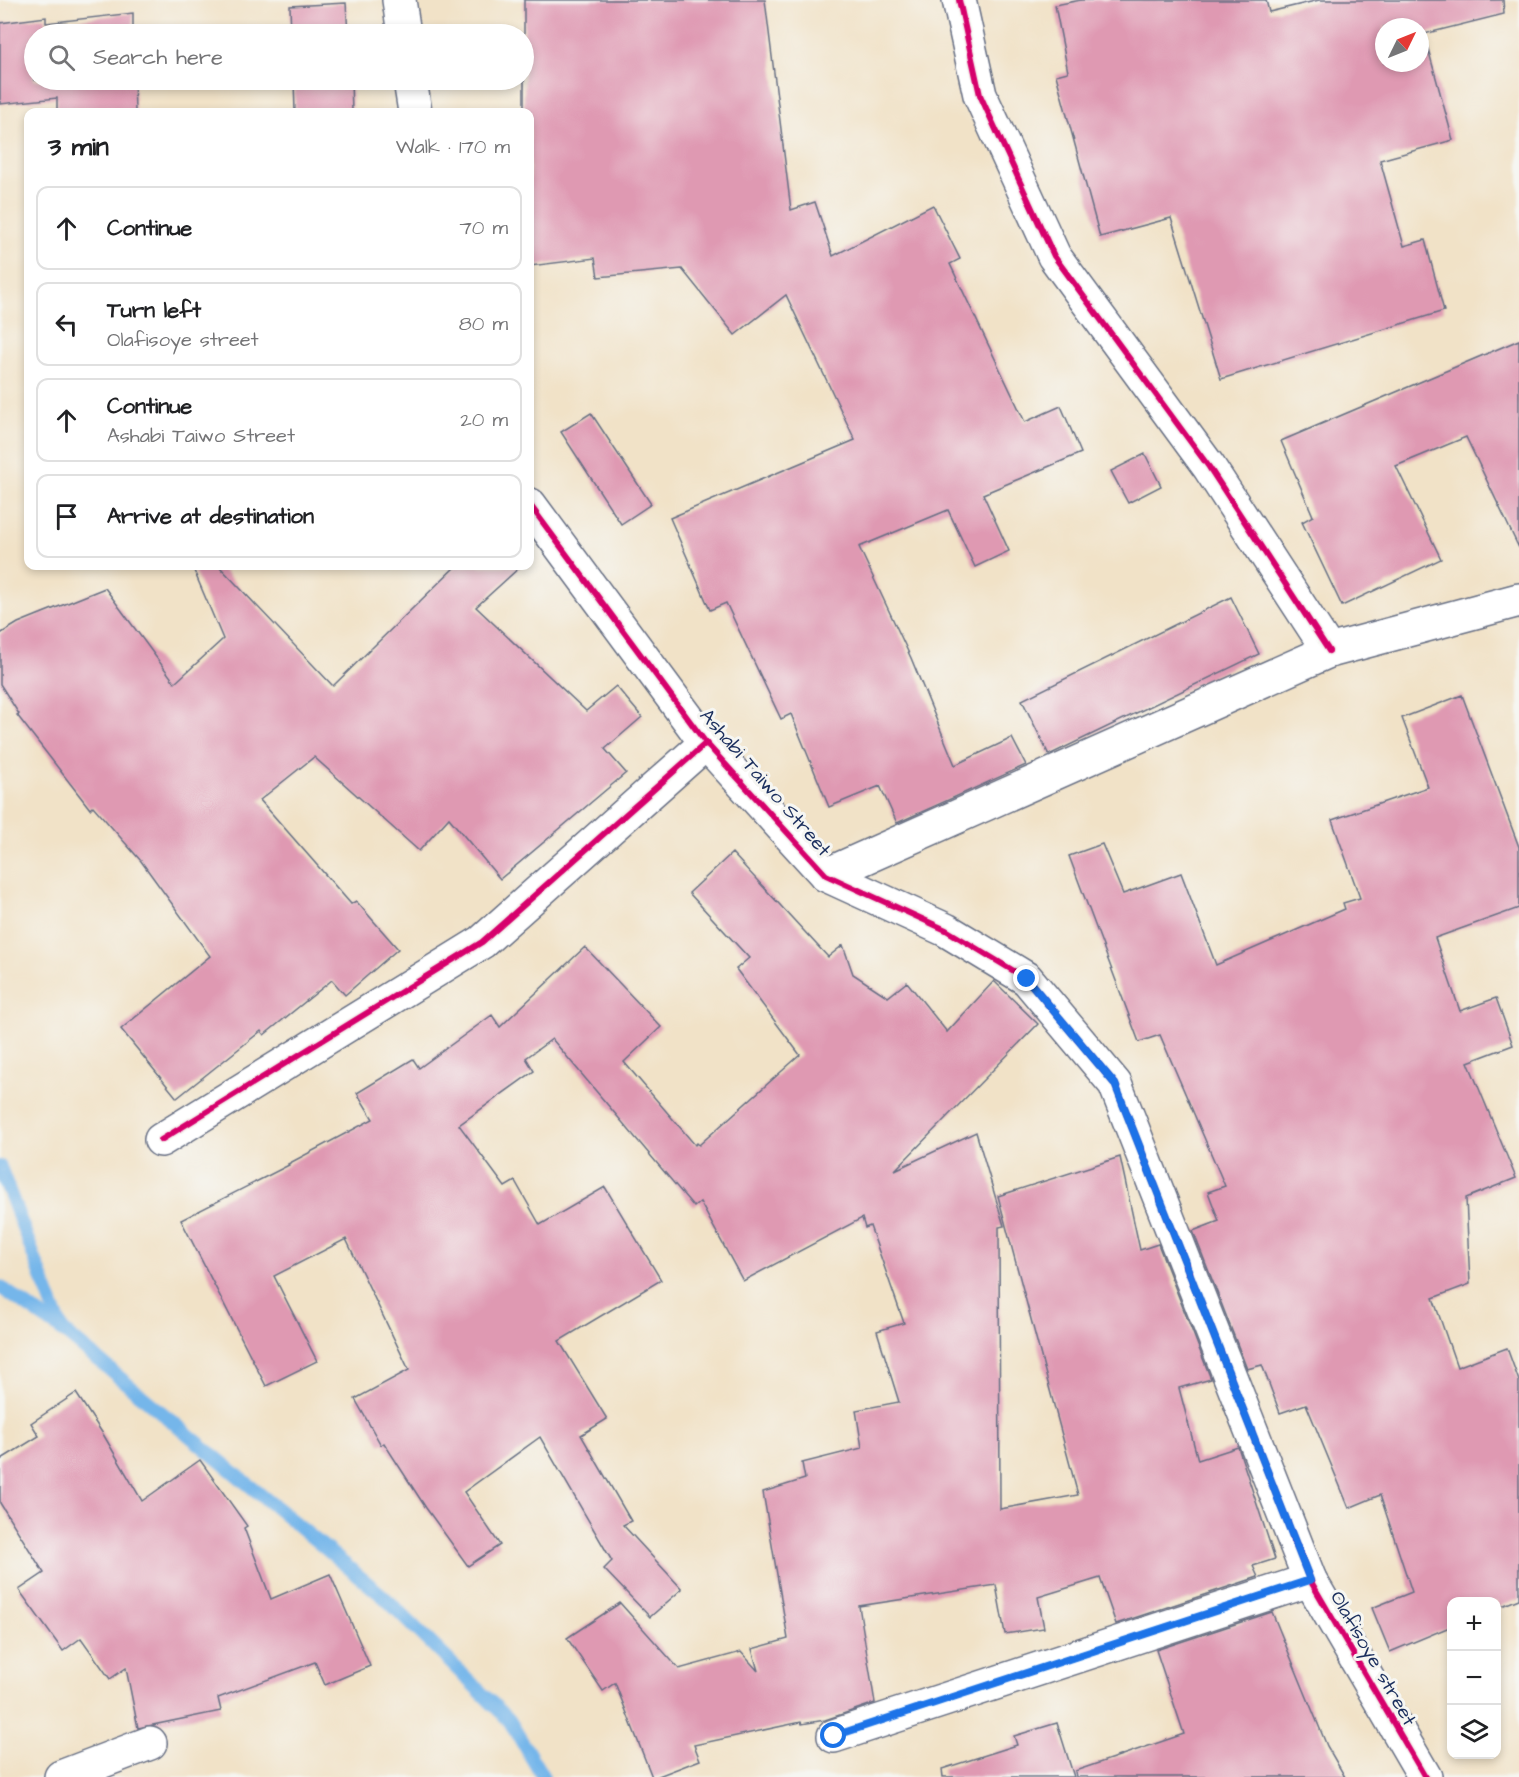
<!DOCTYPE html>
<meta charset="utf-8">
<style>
body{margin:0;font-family:"Architects Daughter",sans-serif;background:#f6f6f6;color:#202124}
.controls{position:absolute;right:18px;bottom:18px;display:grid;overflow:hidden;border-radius:12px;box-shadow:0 3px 9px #0003}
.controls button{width:54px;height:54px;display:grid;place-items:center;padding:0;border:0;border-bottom:2px solid #e0e0e0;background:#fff;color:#202124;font:30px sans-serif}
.compass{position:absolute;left:1375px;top:18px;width:54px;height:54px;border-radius:50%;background:#fff;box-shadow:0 3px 9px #0003;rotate:47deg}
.stop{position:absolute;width:18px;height:18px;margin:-14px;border:4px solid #1a73e8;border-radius:50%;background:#fff}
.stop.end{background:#1a73e8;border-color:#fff;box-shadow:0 2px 6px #0008}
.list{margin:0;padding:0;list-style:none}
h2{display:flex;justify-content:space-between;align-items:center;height:78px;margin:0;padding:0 24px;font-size:26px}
h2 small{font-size:20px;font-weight:400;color:#757577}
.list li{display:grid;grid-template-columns:39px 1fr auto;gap:18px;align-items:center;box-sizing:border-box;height:84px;margin:0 12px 12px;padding:0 12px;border:2px solid #e0e0e0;border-radius:12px}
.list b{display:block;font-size:22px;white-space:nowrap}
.list p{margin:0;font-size:20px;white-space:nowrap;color:#757577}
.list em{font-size:20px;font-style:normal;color:#757577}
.icon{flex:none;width:33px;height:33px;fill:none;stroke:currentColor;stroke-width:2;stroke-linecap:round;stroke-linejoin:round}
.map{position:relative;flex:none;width:1519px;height:1777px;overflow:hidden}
.search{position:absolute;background:#fff;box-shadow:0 3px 9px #0003;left:24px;top:24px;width:510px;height:66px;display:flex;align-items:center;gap:15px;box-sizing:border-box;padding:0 21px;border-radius:33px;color:#757577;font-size:22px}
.panel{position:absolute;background:#fff;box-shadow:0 3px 9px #0003;left:24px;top:108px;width:510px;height:462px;border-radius:12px}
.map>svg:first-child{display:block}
</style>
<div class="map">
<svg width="1519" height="1777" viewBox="0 0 1519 1777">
<rect width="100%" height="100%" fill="#f6f6f2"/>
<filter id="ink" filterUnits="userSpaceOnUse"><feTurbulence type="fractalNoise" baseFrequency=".0167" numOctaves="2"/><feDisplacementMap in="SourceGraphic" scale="12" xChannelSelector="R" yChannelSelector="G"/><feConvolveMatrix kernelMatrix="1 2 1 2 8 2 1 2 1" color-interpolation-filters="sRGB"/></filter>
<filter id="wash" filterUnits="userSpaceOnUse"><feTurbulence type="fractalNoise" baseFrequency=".008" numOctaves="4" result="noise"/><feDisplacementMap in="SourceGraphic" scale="24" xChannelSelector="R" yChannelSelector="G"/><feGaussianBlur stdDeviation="1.35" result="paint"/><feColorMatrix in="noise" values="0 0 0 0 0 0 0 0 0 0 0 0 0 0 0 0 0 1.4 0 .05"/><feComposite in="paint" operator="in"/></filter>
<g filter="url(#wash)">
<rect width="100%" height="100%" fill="#f1e2c7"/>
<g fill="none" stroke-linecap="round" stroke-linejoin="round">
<g stroke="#75b6ea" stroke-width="14">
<path d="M0,1167l62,163"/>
<path d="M0,1287l62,43 322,267 125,123 34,57"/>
</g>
</g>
<g id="blocks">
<g fill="#df99b2" fill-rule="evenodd">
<path d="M524,0h241l26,210 24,-8 18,54 100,-51 27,54 -10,5 75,158 36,-16 20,47 -98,41 26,57 -34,16 -27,-57 -89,37 52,111 44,107 57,-27 14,27 -129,58 -17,-37 -51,21 -38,-93 -10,5 -55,-116 -16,7 -40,-92 185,-78 -69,-145 -51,40 -53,-66 -84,8 -3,-19 -65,8v-154h-6z"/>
<path d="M1081,0h185l3,12 50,-12h184l1,14 -80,20 29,106 -73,20 24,86 21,-6 19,71 -223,68 -50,-161 -71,19 -44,-162 12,-3 -13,-67zM1384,27h36v36h-36z"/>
<path d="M346,3l2,31h-57l-1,-28z"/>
<path d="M133,13v21h-99v46h100l1,32h-78v-14l-57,6v-81l46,-6v6z"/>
<path d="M294,80h57l1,32h-57z"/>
<path d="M1519,340v208l-53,-111 -70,29 45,93 -99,47 -40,-84 11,-6 -32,-75z"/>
<path d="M591,413l60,91 -30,20 -60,-92z"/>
<path d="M1145,454l16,32 -33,17 -17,-32z"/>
<path d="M192,566h27l114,120 123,-120h65l-45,41 110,104 30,-25 26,31 -37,32 21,24 -126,106 -51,-61 -30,33 -105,-94 -54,43 91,104 5,-3 42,48 -53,46 -13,-15 -68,55 -3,-4 -84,67 -56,-69 89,-73 -69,-95 -48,-55 -3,3 -73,-94 2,-1 -19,-30v-50l18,-11 87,-35 70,95 48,-44z"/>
<path d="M1231,597l28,57 -210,101 -27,-55z"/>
<path d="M1462,695l57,152v61l-84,30 25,73 36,-13 17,47 -45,17 48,116 -50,20 4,86 -37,14 24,69 50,-19 12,33v218l-22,9v-6h-45v24l-62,26 -18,-44 40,-16 -32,-97 -31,13 -43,-104 -26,9 -18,-48 -15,4 -54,-138 26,-10 -11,-29 17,-6 -65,-151 -21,7 -70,-186 33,-12 21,50 58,-21 35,92 129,-56 -2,-6 17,-5 -28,-78 96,-33 -26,-69z"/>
<path d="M732,853l96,104 15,-12 10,29 35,23 19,-15 40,50 47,-51 44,43 -143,146 81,-38 28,94 -5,1 1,282 78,-14 -80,-299 122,-39 20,93 18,-6 53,135 -32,9 19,72 40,-13 37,112 -22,7 5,11 -142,47 -16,-46 -62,19 6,31 -39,6 -9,-49 -137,21 16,97 -50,17 -23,4 -1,-2 -107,23 6,15 -44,17h-4l-37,-94 -12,8 -36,-53 53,-35 59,66 62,-17 17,19 -6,-22 36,-10 -25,-147 42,-13 -3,-16 60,-15 -6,-38 43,-8 -22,-71 27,-8 -34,-97 -5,2 -3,-10 -119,63 -43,-79 -6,5 -142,-168 -26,19 8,13 -75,54 46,62 10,-6 25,44 65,-38 56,93 -102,61 48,78 -26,16 50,86 -8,4 59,64 -32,28 -46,-48 8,-8 -72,-124 -76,55 36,53 -32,21 -42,-58 -42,-65 -3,2 -26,-46 54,-29 -63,-131 -72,37 43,85 -51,25 -85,-166 108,-55 -1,-1 85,-45 -16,-26 56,-34 6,9 73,-53 8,12 85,-80 76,80 -37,35 71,83 2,-2 2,2 101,-90 -64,-86 13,-11 -60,-65z"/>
<path d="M76,1393l27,41 39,67 58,-41 47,66 -3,2 27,71 59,-25 40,92 -45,19 -10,-23 -97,36 3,13 -83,17 -12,-60 -16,11 -29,-41 -18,13 -44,-61 25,-17 -44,-70v-43l39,-24 -8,-13z"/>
<path d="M1272,1612l55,134 18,31h-269l-1,-6 109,-37 -28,-84z"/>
<path d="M1057,1723l17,54h-131l-1,-8 75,-24 -3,-9z"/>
</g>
</g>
</g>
<g filter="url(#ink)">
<use href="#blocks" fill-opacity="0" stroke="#666e83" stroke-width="1.5"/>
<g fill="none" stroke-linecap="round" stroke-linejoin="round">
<g stroke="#666e83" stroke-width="36">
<g id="minor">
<path d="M399,0l5,34"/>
<path d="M959,0l21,95 74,161 155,211 120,184"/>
<path d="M410,80l5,32"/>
<path d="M530,505l176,238 120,132 120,55 81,49 88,105 195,496 115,197"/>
<path d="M826,875l503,-224 190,-51"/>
<path d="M161,1140l321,-198 224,-199"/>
<path d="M834,1736l476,-156"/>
<path d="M61,1777l89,-34"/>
</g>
</g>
<use href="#minor" stroke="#fff" stroke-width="33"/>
<g stroke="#f6f6f2" stroke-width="10">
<g id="cycleway">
<path d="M959,0l21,95 74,161 155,211 120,184"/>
<path d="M530,505l176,238 120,132 120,55 81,49 88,105 195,496 115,197"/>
<path d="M161,1140l321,-198 224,-199"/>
</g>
</g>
<use href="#cycleway" stroke="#d6006c" stroke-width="6"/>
</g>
</g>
<g fill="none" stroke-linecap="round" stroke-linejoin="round" filter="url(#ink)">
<path stroke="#1a73e8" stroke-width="8" d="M834,1736l476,-156 -195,-496 -88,-105"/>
</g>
<g text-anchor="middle" stroke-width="6" stroke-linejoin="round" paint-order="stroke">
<g font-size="20" fill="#1b2f5e" stroke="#f6f6f2">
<text transform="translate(766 782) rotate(49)" y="7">Ashabi Taiwo Street</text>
<text transform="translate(1374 1658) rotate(60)" y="7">Olafisoye street</text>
</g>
</g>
</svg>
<div class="controls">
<button>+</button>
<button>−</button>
<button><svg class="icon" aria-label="layers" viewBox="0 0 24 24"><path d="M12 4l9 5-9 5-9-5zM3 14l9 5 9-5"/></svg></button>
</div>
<svg class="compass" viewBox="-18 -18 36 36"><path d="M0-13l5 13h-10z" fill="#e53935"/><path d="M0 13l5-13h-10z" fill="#757577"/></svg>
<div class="stop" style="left:834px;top:1736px"></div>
<div class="stop end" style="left:1027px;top:979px"></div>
<div class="search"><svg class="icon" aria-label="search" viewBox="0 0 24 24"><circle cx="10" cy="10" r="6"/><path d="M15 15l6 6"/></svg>Search here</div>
<section class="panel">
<h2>3 min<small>Walk · 170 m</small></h2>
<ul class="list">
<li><svg class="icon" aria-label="ahead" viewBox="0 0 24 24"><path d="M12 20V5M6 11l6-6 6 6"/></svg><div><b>Continue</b></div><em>70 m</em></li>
<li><svg class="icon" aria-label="left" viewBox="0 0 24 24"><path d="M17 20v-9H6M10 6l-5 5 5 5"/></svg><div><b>Turn left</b><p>Olafisoye street</p></div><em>80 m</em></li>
<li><svg class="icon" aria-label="ahead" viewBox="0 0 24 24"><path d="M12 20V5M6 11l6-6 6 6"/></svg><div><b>Continue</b><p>Ashabi Taiwo Street</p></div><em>20 m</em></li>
<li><svg class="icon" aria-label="arrive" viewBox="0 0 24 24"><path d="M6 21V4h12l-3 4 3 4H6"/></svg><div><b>Arrive at destination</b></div></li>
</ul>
</section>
</div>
